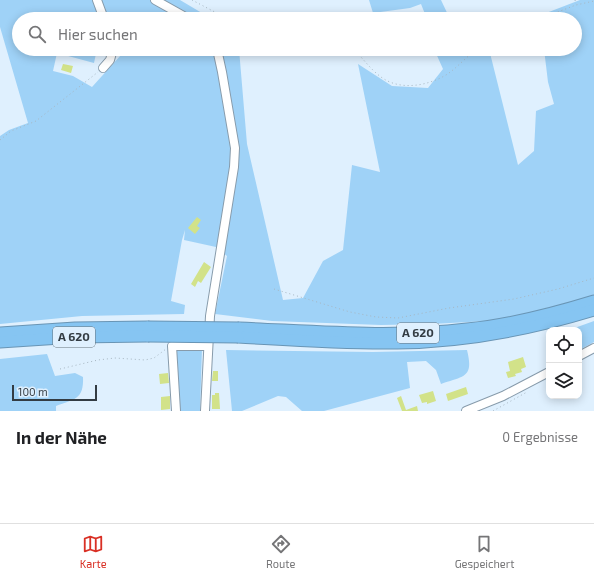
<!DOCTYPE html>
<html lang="de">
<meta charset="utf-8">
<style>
body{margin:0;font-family:"Exo 2",sans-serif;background:#f6f6f6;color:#202124}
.controls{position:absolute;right:12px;bottom:12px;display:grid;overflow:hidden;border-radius:8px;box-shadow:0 2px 10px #0003}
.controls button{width:36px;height:36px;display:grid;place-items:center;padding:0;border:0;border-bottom:1px solid #e0e0e0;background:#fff;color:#202124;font:20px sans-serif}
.scale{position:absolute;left:12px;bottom:10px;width:85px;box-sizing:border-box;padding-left:4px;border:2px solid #333c43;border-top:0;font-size:11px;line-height:14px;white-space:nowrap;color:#333c43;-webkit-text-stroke:3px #dff0fe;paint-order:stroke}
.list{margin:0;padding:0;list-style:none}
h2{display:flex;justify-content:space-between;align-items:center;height:52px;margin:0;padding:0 16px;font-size:17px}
h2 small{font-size:13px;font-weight:400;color:#757577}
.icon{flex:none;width:22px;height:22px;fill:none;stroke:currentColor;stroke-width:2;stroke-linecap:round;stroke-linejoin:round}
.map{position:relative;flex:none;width:594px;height:411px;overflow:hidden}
.search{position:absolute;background:#fff;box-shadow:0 2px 10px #0003;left:12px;right:12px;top:12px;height:44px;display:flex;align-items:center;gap:10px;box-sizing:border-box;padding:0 14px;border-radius:22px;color:#757577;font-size:15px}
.sheet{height:112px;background:#fff}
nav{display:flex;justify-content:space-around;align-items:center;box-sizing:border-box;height:56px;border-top:1px solid #e0e0e0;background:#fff;font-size:11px;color:#757577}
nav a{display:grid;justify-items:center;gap:2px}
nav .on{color:#d93025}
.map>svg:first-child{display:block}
</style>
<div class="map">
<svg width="594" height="411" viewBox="0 0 594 411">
<rect width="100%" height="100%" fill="#dff0fe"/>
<g fill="#9fd2f7">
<path d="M0,0h180l32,19h-193v30h78l-3,14 -37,-10 -4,18 20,5 19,11 29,-32 -3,-6h121l8,95 36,156 20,-2 20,-37 20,-11 9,-85 28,7 -22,-108 34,22 36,2 15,-19 -9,-20h30l2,4 23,-4 29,116 16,-14 2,-40 18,-7 -6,-22 -4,-33h31v-30h-34v-4l39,-15h14v296l-54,17 -53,8 -55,3 -51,1 -109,-4 -57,-7 12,-58 -11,-9 -32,-7 1,-10 -3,10 -11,61 14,4 -1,9 -102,2 -82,8v-188l9,-6 19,-7 -28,-96z"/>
<path d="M369,0h72l9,19h-23l-6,-15 -11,4 -37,5z"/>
<path d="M594,321v21l-15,8v-20h-10z"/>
<path d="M202,348l-2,63h-20l-4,-60z"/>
<path d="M226,350l147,2 94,-2c7,28 -3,26 -26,34l-5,-14 -10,-9 -19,1 3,26 -86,23h-22l-16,-14 -8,-1 -36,15h-10z"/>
<path d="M47,354l8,22 20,-3 8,4c1,23 -9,22 -27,29v5h-56v-52z"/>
</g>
<g fill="#d2e289">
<path d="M63,64l10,2 -2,7 -10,-3z"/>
<path d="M197,217l4,3 -4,6 3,2 -5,6 -7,-6z"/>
<path d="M204,262l7,5 -10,16 -3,-2 -3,6 -4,-3z"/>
<path d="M523,357l3,10 -5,2 1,3 -7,2 1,2 -8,2 -2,-6 4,-1 -2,-9z"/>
<path d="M213,371h5v10h-6z"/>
<path d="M168,373l1,10 -9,1 -1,-10z"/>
<path d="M466,387l2,7 -20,7 -2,-7z"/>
<path d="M433,391l3,10 -9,3v-2l-5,1 -3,-8z"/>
<path d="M215,393h4l1,16h-8v-14h3z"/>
<path d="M170,396v13l-9,1v-13z"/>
<path d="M401,396l5,14 11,-4 1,5h-16l-5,-13z"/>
</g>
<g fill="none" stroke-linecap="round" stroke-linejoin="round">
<g stroke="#879bab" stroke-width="10">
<g id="minor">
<path d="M97,0l7,19"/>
<path d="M155,0l34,19"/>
<path d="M103,68l7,-8 3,-11"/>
<path d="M579,356l15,-8"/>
<path d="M176,411l-4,-65h36"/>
<path d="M205,411l5,-95 24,-149 1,-19 -13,-76 -5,-23"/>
<path d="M466,411l37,-15 46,-24"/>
</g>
</g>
<g stroke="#6995b5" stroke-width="13">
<g id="highway">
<path d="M239,328c75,3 152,10 228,1 43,-4 85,-15 127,-28"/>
<path d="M0,333l75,-5 73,-1"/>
<path d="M238,337c53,3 106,7 159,6 67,-1 132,-13 197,-33"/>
<path d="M0,342l76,-5 72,-1"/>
</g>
</g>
<g stroke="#a7b6c1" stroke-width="1" stroke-dasharray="1 3" stroke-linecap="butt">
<path d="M192,0l36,19"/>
<path d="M575,0l1,4"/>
<path d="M539,19l37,-14 18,-4"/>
<path d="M353,49c10,9 17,20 28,28 19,14 46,9 65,-2 11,-7 20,-18 31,-26"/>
<path d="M0,140l11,-9 25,-10 62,-49"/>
<path d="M274,289l76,23 26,5 22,1 51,-10 65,-9 44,-10 36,-11"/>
<path d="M60,369l38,-9 17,-2 30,2 9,-2 12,-9"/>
<path d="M493,411l34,-19"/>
</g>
<use href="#minor" stroke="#fff" stroke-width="8"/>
<use href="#highway" stroke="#86c5f2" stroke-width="11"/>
<g stroke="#6995b5" stroke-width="13" stroke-linecap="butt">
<g id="highway-bridge">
<path d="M148,327l91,1"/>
<path d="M148,336l90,1"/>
</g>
</g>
<use href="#highway-bridge" stroke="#86c5f2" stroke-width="11"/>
</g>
<g text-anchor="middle" stroke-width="3" stroke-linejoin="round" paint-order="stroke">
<g fill="#dff0fe" stroke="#67727b" stroke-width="1">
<rect x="397" y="323" width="42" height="20" rx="3"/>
<rect x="53" y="327" width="42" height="20" rx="3"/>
</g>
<g font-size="12" font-weight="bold" fill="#333c43">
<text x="418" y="337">A 620</text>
<text x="74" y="341">A 620</text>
</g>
</g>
</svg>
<div class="controls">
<button><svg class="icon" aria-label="locate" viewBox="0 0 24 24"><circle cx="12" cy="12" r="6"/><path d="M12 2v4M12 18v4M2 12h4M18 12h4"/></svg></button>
<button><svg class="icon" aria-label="layers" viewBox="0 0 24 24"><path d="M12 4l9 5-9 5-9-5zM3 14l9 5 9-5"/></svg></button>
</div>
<div class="scale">100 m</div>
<div class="search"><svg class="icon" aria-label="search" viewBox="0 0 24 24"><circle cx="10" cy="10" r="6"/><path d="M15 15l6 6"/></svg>Hier suchen</div>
</div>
<section class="sheet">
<h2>In der Nähe<small>0 Ergebnisse</small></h2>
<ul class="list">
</ul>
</section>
<nav>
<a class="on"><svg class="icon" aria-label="map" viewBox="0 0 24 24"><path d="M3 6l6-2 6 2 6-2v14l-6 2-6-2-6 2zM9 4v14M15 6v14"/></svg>Karte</a>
<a><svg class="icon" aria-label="directions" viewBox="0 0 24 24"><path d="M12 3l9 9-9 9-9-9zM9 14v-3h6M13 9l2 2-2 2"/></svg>Route</a>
<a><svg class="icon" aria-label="saved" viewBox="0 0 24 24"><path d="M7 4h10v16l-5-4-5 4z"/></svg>Gespeichert</a>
</nav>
